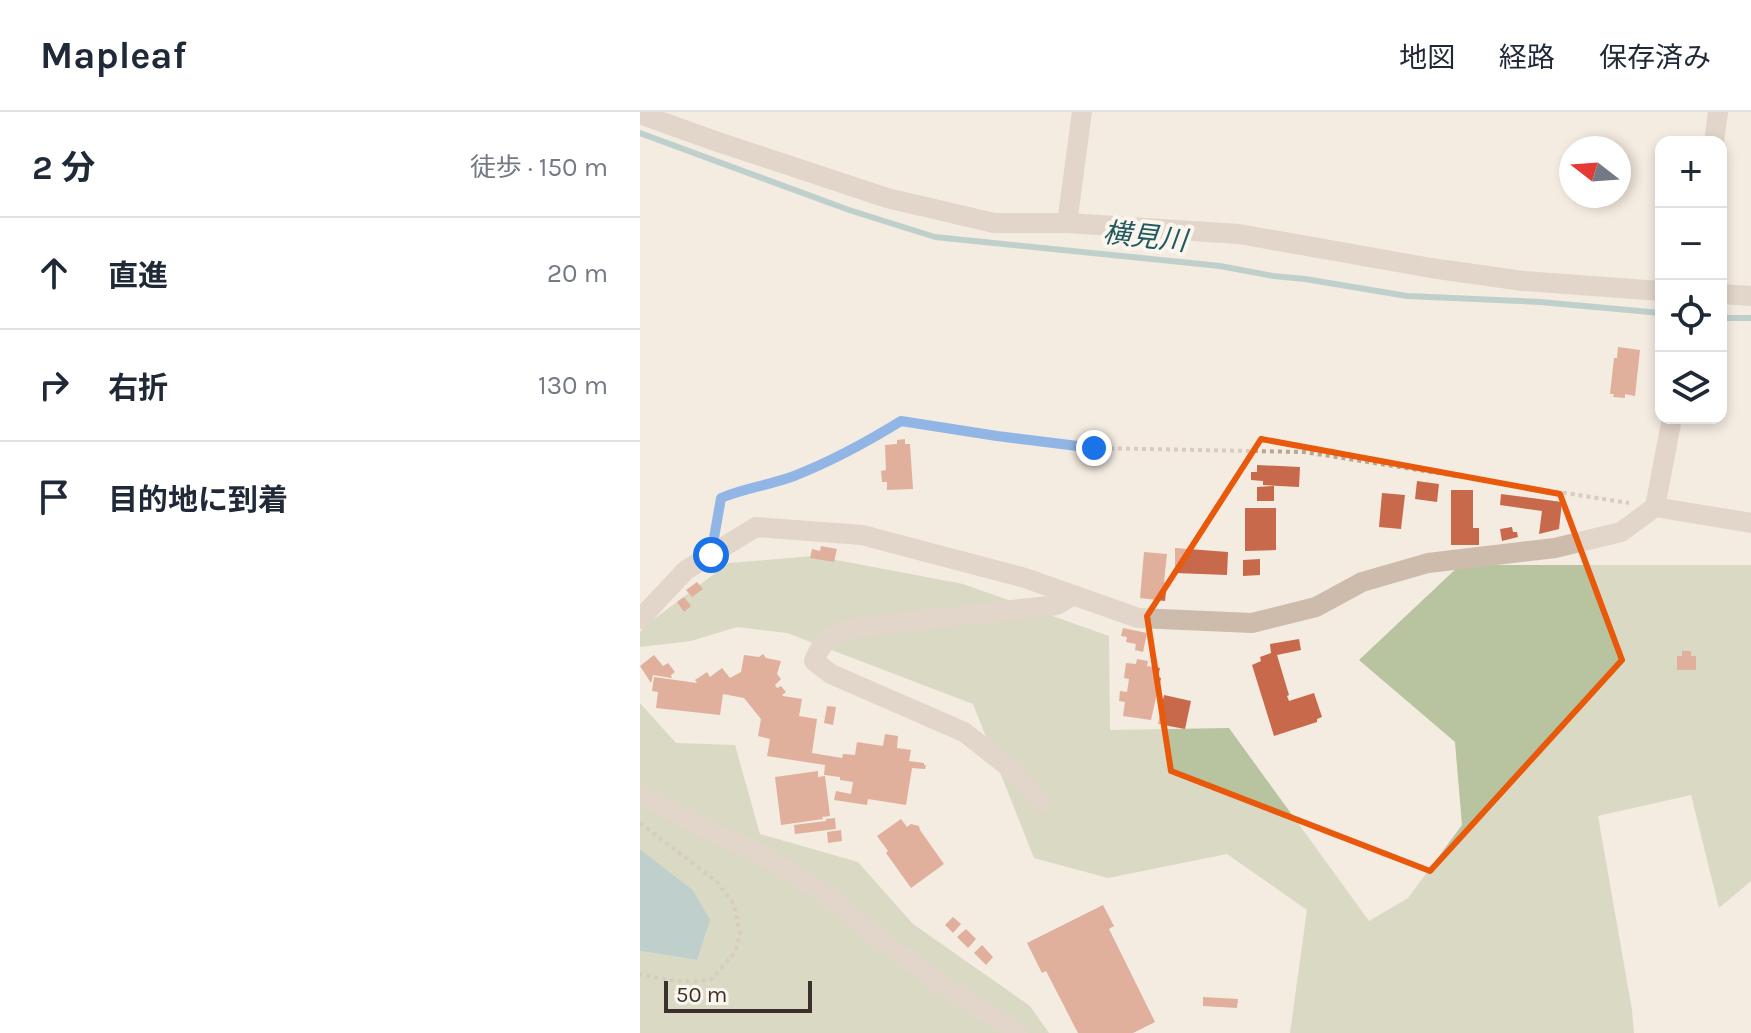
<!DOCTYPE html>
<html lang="ja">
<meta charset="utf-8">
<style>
body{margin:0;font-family:Karla,"Noto Sans JP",sans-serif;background:#f2f2f3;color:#1f2937}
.controls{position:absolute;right:24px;top:24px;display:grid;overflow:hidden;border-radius:16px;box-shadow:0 4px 12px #0003}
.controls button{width:72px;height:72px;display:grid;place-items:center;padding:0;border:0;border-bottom:2px solid #e0e1e3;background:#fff;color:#1f2937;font:40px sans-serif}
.compass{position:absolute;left:919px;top:24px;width:72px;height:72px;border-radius:50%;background:#fff;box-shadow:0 4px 12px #0003;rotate:287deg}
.scale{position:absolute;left:24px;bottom:20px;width:148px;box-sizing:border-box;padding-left:8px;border:4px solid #3b302b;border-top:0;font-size:22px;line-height:28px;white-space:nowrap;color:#3b302b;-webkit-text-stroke:6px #fbf5ee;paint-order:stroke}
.stop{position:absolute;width:24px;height:24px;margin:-18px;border:6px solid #1a73e8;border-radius:50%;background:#fff}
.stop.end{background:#1a73e8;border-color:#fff;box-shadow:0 2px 8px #0008}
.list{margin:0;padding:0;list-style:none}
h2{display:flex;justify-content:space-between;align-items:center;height:104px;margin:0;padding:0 32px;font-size:34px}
h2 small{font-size:26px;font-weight:400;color:#747a83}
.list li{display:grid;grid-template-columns:52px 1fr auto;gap:24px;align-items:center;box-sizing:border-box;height:112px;padding:0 32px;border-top:2px solid #e0e1e3}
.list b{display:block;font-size:30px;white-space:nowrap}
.list em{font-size:26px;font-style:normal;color:#747a83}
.icon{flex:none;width:44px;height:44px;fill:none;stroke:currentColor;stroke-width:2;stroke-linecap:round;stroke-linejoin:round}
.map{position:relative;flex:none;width:1111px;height:921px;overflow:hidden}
header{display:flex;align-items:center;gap:48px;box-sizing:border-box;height:112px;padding:0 40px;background:#fff;border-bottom:2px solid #e0e1e3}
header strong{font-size:38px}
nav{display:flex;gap:44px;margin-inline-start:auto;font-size:28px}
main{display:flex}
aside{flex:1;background:#fff}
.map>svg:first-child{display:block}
</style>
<header>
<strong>Mapleaf</strong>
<nav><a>地図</a><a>経路</a><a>保存済み</a></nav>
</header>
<main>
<aside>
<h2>2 分<small>徒歩 · 150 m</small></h2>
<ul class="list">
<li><svg class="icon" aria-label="ahead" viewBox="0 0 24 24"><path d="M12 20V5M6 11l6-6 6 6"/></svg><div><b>直進</b></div><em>20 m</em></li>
<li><svg class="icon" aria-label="right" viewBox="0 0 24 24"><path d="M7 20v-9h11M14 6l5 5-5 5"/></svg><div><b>右折</b></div><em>130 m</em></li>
<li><svg class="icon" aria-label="arrive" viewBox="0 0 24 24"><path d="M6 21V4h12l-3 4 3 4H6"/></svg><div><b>目的地に到着</b></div></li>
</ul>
</aside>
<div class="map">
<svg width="1111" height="921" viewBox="0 0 1111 921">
<rect width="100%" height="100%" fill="#f4ebe1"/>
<g fill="#b8c4a0">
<path d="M175,444l148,28 146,52 1,94 119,-2 140,193 39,-23 54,-73 -7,-83 -96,-82 101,-95h291v316l-32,27 -28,-113 -93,21 34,194 2,23h-344l17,-123 -80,-56 -119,24 -74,-20 -61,-154 -186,-71 -50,-6 -46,14 -51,6v-15l6,-7 83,-62z"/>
<path d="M0,591l36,40 59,2 25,89 98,28 55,62 117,82 19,27h-409v-82l57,9 -4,-70 -53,-41z"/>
</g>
<path fill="#7fb0b2" d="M0,737l53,41 17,30 -13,40 -57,-9z"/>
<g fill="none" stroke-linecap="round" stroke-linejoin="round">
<g stroke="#7fb0b2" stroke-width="6">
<path d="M0,21l209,77 86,27 285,29 53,10 32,3 102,17 133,6 121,11"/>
<path d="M1081,206h30"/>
</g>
</g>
<g fill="#c8694b">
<path d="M978,235l22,3 -5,46 -10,-2v4l-12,-1 1,-3h-4l4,-36h3z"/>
<path d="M265,327v5h5l3,45 -26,1v-8h-5l-1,-11 5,-1 -1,-25 12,-1v-4z"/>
<path d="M617,353l43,2 -1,20 -36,-2v-4l-12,-1v-8h6z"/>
<path d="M777,369l22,3 -2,18 -22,-3z"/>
<path d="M634,374v15h-17v-14z"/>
<path d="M811,378h22v38h6v17h-28z"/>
<path d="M742,381l23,2 -4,34 -22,-2z"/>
<path d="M861,382l61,8 -3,27 -20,5 3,-23 -42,-6z"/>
<path d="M605,396h31v42l-31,1z"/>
<path d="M872,415l1,5h4l1,5 -16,4 -2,-12z"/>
<path d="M181,434l16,3 -3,13 -24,-4 2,-9 8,2z"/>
<path d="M535,436l53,4 -1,23 -52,-2z"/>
<path d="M504,440l23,2 -3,28 3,1 -2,18 -25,-3z"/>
<path d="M620,447v16l-17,1v-16z"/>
<path d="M57,470l6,7 -11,8 -6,-7z"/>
<path d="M44,485l7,9 -7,6 -7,-10z"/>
<path d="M483,516l24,5 -4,19 -8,-2 1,-6 -10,-2 1,-5 -6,-1z"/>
<path d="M659,527l2,11 -24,5 12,40 -2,1 2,5 25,-8 8,24 -5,2v3l-43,14 -22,-71 9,-4 -1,-4 11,-4 -1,-9z"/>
<path d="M1042,539h9v5h5v14h-19v-14h5z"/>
<path d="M123,542l3,4 15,3 -4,13 4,5 -6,6 2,3 4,-2 5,6 -4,3 1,1 19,3 -3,17 18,3 -5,34 30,5 1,-4 12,1 2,-13 26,4 2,-12 13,2 -1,12 14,2 -2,11 15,2v2h2l-1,4 -13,-1 -6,37 -38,-6 -1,6 -33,-5 2,-9 15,3 2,-12 -13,-2v-3l-16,-2 1,-10 -58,-9 3,-17 -12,-3 3,-17 -17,-21 -21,-4 -3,21 -64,-7 2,-16 -6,-1 2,-14 43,6 -2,-3 12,-8 3,5 12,-9 8,10 11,-6 3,-17 15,2z"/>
<path d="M14,543l9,11 5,-3 7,9 -4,3 1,3 -19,-3 -2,8 -11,-17z"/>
<path d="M497,547l11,2 -1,5 13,2 -2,9 3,1 -3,15h-1l-6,27 -28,-4 2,-14 -6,-1 1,-10 7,1 2,-13 -5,-1 2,-15 10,1z"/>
<path d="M524,583l27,6 -6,28 -27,-5z"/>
<path d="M187,594l9,1 -3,18 -9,-2z"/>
<path d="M178,659v6l7,-1 5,40 -8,1 1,2 -42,6 -6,-48z"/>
<path d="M195,706l1,11 -41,5 -1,-9 32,-4v-2z"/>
<path d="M261,707l6,8 4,-3 8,2 1,4 24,34 -33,24 -25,-35 2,-2 -11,-15z"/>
<path d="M201,718l1,11 -14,2 -1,-11z"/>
<path d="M463,793l11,21 -5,3 46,93 -22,11h-55l-32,-62 -4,2 -15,-30z"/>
<path d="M313,805l8,7 -8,9 -8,-8z"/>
<path d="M326,817l10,10 -8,9 -11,-11z"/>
<path d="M342,833l11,12 -7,8 -12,-12z"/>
<path d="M563,885l35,2 -1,9 -34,-2z"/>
</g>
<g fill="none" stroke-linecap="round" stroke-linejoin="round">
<g stroke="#b9a596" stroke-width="4" stroke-dasharray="4 4" stroke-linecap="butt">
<path d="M76,418l5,-32c24,-10 49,-13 73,-22 38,-15 73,-34 107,-55l96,15 97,12 210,4 325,51"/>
<path d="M0,711l76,58 18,23 6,30 -5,18 -23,27c-26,5 -46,1 -72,-5"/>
</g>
<g stroke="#cdbbac" stroke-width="20">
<path d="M0,2l75,27 172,57 107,25h73l172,11 192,34 92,13 138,10"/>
<path d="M1074,30l4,-30"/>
<path d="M427,111l15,-111"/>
<path d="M1081,182l30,2"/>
<path d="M1015,395l96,16"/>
<path d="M0,507l46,-49 70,-43 106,8 163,43 113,40 114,5 64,-16 46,-25 66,-19 127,-15 66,-16 34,-25 17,-89"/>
<path d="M0,682l74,39 46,20 66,42 68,55 59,42 66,41"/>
<path d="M401,690l-26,-30 -51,-40 -133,-58 -17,-13c9,-22 17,-26 39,-33l204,-23 17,-10"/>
</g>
</g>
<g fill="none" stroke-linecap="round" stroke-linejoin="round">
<path stroke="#1a73e8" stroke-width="10" d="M71,443l10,-57c24,-10 49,-13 73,-22 38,-15 73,-34 107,-55l96,15 97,12"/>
</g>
<path d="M0 0H1111V921H0ZM621,327l299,55 62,166 -192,211 -259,-100 -24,-155z" fill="#f4ebe1" fill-opacity=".55" fill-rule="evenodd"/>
<path fill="none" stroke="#e8590c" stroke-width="6" stroke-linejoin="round" d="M621,327l299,55 62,166 -192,211 -259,-100 -24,-155z"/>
<g text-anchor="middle" stroke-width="8" stroke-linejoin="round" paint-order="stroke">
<g font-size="28" font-style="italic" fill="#1f5a5e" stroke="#fbf5ee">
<text transform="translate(505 124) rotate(6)" y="10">横見川</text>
</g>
</g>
</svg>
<div class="controls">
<button>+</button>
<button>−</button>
<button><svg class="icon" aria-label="locate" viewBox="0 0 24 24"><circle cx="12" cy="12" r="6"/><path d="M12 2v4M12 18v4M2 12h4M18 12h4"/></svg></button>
<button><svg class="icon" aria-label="layers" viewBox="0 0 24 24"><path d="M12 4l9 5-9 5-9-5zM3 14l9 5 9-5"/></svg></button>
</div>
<svg class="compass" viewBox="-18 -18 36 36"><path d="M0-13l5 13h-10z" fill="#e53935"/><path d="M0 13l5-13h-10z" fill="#747a83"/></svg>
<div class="scale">50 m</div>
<div class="stop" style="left:71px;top:443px"></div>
<div class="stop end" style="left:454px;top:336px"></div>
</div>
</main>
